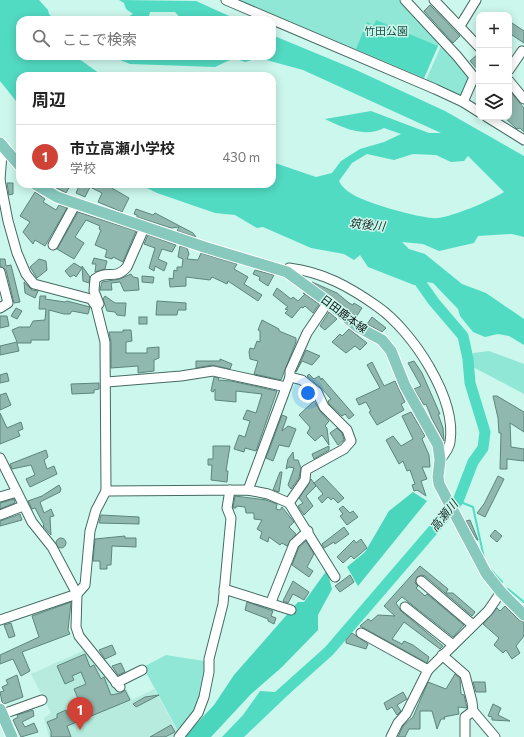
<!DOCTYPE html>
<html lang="ja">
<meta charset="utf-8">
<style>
body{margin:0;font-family:Commissioner,"Noto Sans JP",sans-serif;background:#f6f6f6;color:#222}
.controls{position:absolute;right:12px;top:12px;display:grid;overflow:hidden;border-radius:8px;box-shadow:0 2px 10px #0003}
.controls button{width:36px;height:36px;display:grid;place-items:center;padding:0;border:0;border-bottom:1px solid #e0e0e0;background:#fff;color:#222;font:20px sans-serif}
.you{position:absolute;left:308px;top:393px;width:14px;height:14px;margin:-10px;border:3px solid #fff;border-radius:50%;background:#1a73e8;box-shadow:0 0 0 6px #1a73e833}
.badge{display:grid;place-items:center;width:26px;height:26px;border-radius:50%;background:#d04235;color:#fff;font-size:13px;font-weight:700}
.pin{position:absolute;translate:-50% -33px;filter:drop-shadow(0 1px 2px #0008)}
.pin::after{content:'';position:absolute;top:21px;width:14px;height:12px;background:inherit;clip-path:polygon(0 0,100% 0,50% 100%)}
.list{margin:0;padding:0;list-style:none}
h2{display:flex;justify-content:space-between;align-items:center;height:52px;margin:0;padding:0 16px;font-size:17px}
h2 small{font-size:13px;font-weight:400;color:#767676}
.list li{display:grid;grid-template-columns:26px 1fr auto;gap:12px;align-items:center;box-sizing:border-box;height:64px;padding:0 16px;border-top:1px solid #e0e0e0}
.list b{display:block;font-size:15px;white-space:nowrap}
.list p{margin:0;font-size:13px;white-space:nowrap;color:#767676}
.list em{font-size:13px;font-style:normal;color:#767676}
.icon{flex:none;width:22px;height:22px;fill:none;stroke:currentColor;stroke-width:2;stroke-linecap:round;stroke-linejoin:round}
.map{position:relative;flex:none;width:524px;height:737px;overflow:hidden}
.search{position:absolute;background:#fff;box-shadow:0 2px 10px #0003;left:16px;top:16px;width:260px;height:44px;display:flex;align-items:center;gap:10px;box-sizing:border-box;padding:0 14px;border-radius:12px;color:#767676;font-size:15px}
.panel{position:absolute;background:#fff;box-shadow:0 2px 10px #0003;left:16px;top:72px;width:260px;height:116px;border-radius:12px}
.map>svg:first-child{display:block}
</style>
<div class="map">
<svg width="524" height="737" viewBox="0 0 524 737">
<rect width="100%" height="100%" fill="#ccf7ec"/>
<path fill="#b6ebde" d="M85,650l29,37 10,-3 8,16 22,-11 24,43 -6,5h-123l-5,-19 7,-5 -20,-39z"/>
<g fill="#91e7d5">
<path d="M235,0h165l40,41 -17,39z"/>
<path d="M442,44l29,34 -9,19 -36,-17z"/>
<path d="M489,351l35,13v30l-51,-27v-14z"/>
<path d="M166,655l38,6 2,3 -5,31 -6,17 -17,19 -35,-64z"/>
</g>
<g fill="#4ad5bd">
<path d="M413,492l14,9 -69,85 -11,-19 18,-15 24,-41z"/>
<path d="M327,570l5,19 -14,26v15l-36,37 -31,27 -40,43h-27l30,-32 20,-30 64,-73h6z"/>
</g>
<g fill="#52dbc3" fill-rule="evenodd">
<path d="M0,0h39l9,10 1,4 6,6h-35v36h55l28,20h-83v30l-20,-25z"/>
<path d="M119,0l77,1 42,19h-56l-7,-8h-25l-2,8h-26l11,-6 -7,-5 -2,-6z"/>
<path d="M376,20l62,26 -14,32 -68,-29 11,-27 7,3z"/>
<path d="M272,35l82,34 91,42 79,45v81l-12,-3 -34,2 -4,7 -35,8 -16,-7 -21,-2 7,7 16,5 37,30 24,9 38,26v26l-15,-9 -11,-2 -13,3 -12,-5 -13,-16 -2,-7 -25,-26 -7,-1 -12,3 -46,-18 -8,-12 -6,5 -10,-6 -33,-6 -48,-21 -6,1 -22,-13 -20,-2 -58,-20 -18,-9h133v-22l44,15 16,-4 9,-12 19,-12 24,-7 17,-8 -17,-6c-20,10 -40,0 -59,-9l46,-8 58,22h12l-138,-63 -44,-12 -14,4 -11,-4 -19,9 -85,-3 -20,-8h162zM367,154l27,6 19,-6 23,1 15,7 13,-1 4,-5 36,36c-14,9 -50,24 -66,26 -14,2 -75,-16 -86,-24 -5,-3 -11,-8 -13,-13l13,-18z"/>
<path d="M260,691l30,2 -46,44h-22l21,-22z"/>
</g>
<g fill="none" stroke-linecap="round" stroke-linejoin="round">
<g stroke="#52dbc3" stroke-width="2">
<path d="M458,501l15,6 11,51"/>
<path d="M489,568l13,14"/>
<path d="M508,589l16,13"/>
</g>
<path stroke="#52dbc3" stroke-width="11" d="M272,702l57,-51 129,-150 15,-39 10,-14 2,-16 -15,-49 -2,-24 -5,-23 -29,-34 -22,-31"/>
</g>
<g fill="#90b8af" stroke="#5d857c">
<path d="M430,5l30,31 -7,7 -29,-32z"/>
<path d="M509,21l15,10v12l-15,-10z"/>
<path d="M479,53v18l-9,-10z"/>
<path d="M509,90l15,18v24l-4,-4 -3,1 -13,-12h5z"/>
<path d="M7,183h6v11l-4,1z"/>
<path d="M49,184h22l-5,9z"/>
<path d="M80,184h25l24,14 -7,14 -24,-10 4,-9 -12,-6 -5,10 -9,-4z"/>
<path d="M35,192l10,7 -2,3 13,8 3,-5 8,3 -22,38 -10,-6 -2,4 -10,-12 7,-10 -10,-6z"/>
<path d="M136,209l17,6 2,-2 38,20 3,4 -19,-6 2,-4 -8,1 -34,-11v-2l-3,-1z"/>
<path d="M78,212l58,19 -13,31 -10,-5 -1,2 -7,-2 2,-7 -12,-5 6,-15 -2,-1 1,-3 -14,-6 -11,17 9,6 -10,16 -17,-10z"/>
<path d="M148,235l28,10 -4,7 -10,-3 -4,10 9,4 -3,8 -9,-5 -1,5 -5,-3 6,-20 -11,-4z"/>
<path d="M180,246l7,2 2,6 -2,5 11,1 3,-7 36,11 -3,5 14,8 -4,7 18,11 -4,6 -30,-20 -1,3 -15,-7 -2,3 -24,-3v9l-16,1 -1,-9 4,1 1,-9 3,1v-4h5l1,-8 -5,-2z"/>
<path d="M94,258l13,3 -2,8 -10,3 1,-8h-4z"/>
<path d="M0,259h5l1,7 5,-1 9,37 -6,1 -8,-33 -6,-4z"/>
<path d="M39,259l7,2 1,9 -10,8 -7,-11z"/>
<path d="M74,263l8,5 -6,9 -2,-2 -4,2 -5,-6z"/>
<path d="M82,266l8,11 -1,6 -6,-2z"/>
<path d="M255,270l19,5 -6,11 -9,-6 1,-3 -7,-3z"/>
<path d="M131,274l2,3 5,1 1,12 -15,1 -4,-9 -9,1 1,7h-12l2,-8 18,-3z"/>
<path d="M142,276l12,1 -1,6 -11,-1z"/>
<path d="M24,282l8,8 6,1 -3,7 -10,-5z"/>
<path d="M312,282l25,11 12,10 4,2 1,-2 8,5 -6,9z"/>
<path d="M277,288l14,11 2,-2 5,4 7,-7 -2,-1 16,11 -6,9 -8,-7 -2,2 -2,-1 -9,11 -7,-5 3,-3 -3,-1 3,-2 -15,-12z"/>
<path d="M40,296h6l-1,3 20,3 2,-1 23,6 -2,7 -16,-3 -2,3h-6l-15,-4v30h-18v3h-14l2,8 -19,4v-9l17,-4 -5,-12 7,-3h11l3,-6 12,-1 1,-11h-7z"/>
<path d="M105,296l10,7h11l-1,13 -8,-1 -2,-3 -8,-1 -4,-12z"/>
<path d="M157,301l29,2v7h-8l-1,5h-21z"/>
<path d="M16,308l6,3 -5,8 -6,-3z"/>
<path d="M329,312l8,7 -12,11 -5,-4z"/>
<path d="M0,316h7l2,10 -9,2z"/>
<rect x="139" y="317" width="8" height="7"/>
<path d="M372,317l14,11 -4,4 -15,-8z"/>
<path d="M262,320l17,9v2l17,7v4l-15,38 -27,-6 4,-13 -8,-2 -1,-7 1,-4 4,1 3,-8 3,1v-11l-2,-1z"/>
<path d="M349,329l18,14 -7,7 -5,-4 -9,7 -14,-11 8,-8 2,2z"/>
<path d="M123,330h8l1,11 -6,1v11h21v-5l12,-1v11l-5,2v11l-16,2v-7l-27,2v-26l-2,-10h14z"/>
<path d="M306,350l14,6 -8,9 -10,-4 -6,11z"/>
<path d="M220,359l12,5 -2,5 -18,-4 -16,3v-7h24z"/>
<path d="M414,361l8,12 18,41h-2l5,14 1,13 -12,-22 -6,-15 -2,1 -10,-16 7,-3 -13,-23z"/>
<path d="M372,362l12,24 11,-5 10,21 -4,2 3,6 -27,15 -8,-13 2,-1 -5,-9 -7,3 -3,-6 24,-11 -13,-23z"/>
<path d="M7,373l2,8 -9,2v-8z"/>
<path d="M309,374l5,5 5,-3 2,4 1,-2 32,37 -5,4 -4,-5 -3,2 -13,-12 -1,-3 3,-2 -10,-11 -14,-12z"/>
<path d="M214,377l5,1 -1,2 13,1 46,10 -21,60 -11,-3 -1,4 -10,-3 5,-14 6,2 5,-16 -7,-2 4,-9 9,3 6,-19 -26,-3v11l-21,-2v-11l-2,3 -2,-1z"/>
<path d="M99,383v6l-5,1v3l-22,1 -1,-10z"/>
<path d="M6,393l5,12 -11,5v-15z"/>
<path d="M493,396h4l27,16v20l-14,-9 1,24 13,2v12l-17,-2v10h-7l1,-36h-2l-1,-15z"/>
<path d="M314,401l6,10 9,10 -4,5 2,2 2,17 -7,-10 -7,6 -8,-8 3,-5 -1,-2 -10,-11z"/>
<path d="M411,412l14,24 -3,3 7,16 1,12h-8l5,12 -6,2 5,15 -9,-6 -3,1 -2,-6 3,-1 -5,-14 -3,1 -4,-10 -4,3 -13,-24 7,-4 8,10 12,-7 -11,-23z"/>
<path d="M0,413l7,15 14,-6 2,7 -5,2 2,5 -20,8z"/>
<path d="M282,415l5,2 -5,14 6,-5 8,3 -7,18 -10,-2 -6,16 -7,-3z"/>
<path d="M337,428l5,5 2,7 -6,5 -8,-12z"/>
<path d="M213,446h17l-4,25h2l-1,11 -16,-2 1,-15h-4v-6h5z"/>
<path d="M329,446v4l-15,9 -2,-5z"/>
<path d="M46,450l2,7 -4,3 3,9 7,-3 3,8 -27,13 -4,-8 9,-4 -4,-10 -19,4 -2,-5z"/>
<path d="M293,452l1,8h4l3,8 -2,10 -8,11 -3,-4 6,-17 -5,-1 -3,2 2,-10z"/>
<path d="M280,472h2l-3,20 -6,-2z"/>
<path d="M323,476l21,22 -6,5 -5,-5 -2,2 -3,-3 -6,6 -4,-5 5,-4 -9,-11z"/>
<path d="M498,476l6,3 -19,38 -8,-4 7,-9z"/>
<path d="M311,479l5,7 -10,10 7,10 -9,9 -6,-9 5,-3 -4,-5z"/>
<path d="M59,485l2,4 -1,3 -20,10 4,11 7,-4 3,7 -4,1 1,18 -8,-9 1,-1 -9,-17 -3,1 -4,-8 14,-5z"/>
<path d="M235,496l31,4 11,4 -1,5 4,1 2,-3 12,15 -5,5 7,7 -9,12 -5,-3 -2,2 -11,-8 -1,5 -8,-4 2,-6 -5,-3 5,-9 -8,-1v-6h-8l-1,-6 -9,-1v2h-3z"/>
<path d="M14,499l1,4 -15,6v-6z"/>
<path d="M343,506l7,7 3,-2 5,6 -11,8 -7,-9 3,-2 -4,-5z"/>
<path d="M20,514l2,6 -22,6v-5z"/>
<path d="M101,515l38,2v7l-40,-1z"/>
<path d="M470,520l8,20h-1l-11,-19z"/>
<path d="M344,527l5,7 -14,10 -1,-2 -10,6 -2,-4z"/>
<path d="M495,530l7,6 -5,6 -7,-6z"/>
<path d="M125,536v2h11v9l-24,-1 -1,19h-4v4h-7v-8h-7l2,-22z"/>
<circle cx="61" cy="543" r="5"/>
<path d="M361,539l6,9 -13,11 -3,-3 -8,7 -6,-6 17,-17 2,3z"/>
<path d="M306,541l8,13 -7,13 6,4 -4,6 -17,-12 7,-18z"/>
<path d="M420,566l28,23 -2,4h7l22,19 -3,4 -47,-40 -3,-1 -5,2 -2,6 3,3 -2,2 9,8 2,-2 37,31 -11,12 -51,-40 -6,6 5,8 42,35 -3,3 -36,-27 -12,17 10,5 2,-3 9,4 16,12 -2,6 -67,-37 8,-7 3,2 7,-6 17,1 -11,-10z"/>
<path d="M350,575l4,7 -14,10 -5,-6z"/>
<path d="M293,581l16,11 -5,8 -11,-6 -5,9 -5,-2z"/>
<path d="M71,602l-3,28 2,4 -48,18 8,19 -9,5 -8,-17 -13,5v-9l39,-18 -7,-21z"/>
<path d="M247,602l26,9 -2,5 5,2 -2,6 -6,-3v-2l-23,-9z"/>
<path d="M505,606l14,14 5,2v14l-8,10 4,7 -8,6 -6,-9 -3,3 -9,-8 5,-7 -16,-14 14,-16 3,3z"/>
<path d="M11,623l4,13 -6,2 -5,-13z"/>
<path d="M352,633l16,11 -2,5 -20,-6v-3z"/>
<path d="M112,645l4,9 -11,5 -6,-9z"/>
<path d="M85,654l5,13 4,-2 7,14 3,-2 7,18 10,-2 4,-3 5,10 -63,26 4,11h-20v-6l-4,-9 10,-4v-4l9,-4 1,4 15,-6 -8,-19 12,-5 -5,-12 -9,4 2,4 -9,4 -8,-18z"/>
<path d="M121,663l4,9 -7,3 -6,-9z"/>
<path d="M455,674l5,4 1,16 3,1 3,13 -9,-1 1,7 -15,3 1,2h-4l-4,10 -5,-18h-12v18h-11l-4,8h-7l5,-11 10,-9 15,-35 18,7z"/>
<path d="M17,675l6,22 -19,7 -2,-2 -2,-10 4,-1 -2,-4 6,-3 -2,-4z"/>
<path d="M473,682h12l1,10h-10z"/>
<path d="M403,692l4,7 -10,6 4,6 -4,4 -5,-8 -5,3 -3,-7z"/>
<path d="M159,695l-23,12 -3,-3 12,-7z"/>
<path d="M493,704l8,4 -3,7 12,6 -18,-1v-3l-4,-1z"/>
<path d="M33,710l1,6 -12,6 3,5 9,-4 4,9 -17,5 -8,-17 5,-3 -1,-2z"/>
<path d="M171,725l4,7 -10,5h-15z"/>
</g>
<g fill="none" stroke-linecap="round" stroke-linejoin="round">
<g stroke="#456b63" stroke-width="11">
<g id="minor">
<path d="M226,0l209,89 28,13 16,10"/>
<path d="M405,0l52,56 17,21 -11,25"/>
<path d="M434,0l45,47"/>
<path d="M460,26l16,-26"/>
<path d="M509,70l13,-19"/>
<path d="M509,81l15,18"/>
<path d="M487,117l37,23"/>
<path d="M0,180l8,41 9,32 9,21 8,10 57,15 5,7 9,36 1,149 -10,19 -6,21 -5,54 -8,9 -77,26"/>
<path d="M0,180l2,-26 2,-6"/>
<path d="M53,245l23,-42"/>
<path d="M289,268c34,4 61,19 89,39 34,24 79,91 72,135 -1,7 -6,13 -10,18"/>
<path d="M99,304l-5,-13 1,-12c12,-10 20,2 32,-12l18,-41"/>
<path d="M0,308l8,-5 -8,-31"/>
<path d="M107,382l74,-6 32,-5 73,16"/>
<path d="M0,458l32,64 20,25 25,47 -1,33 3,9 41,51"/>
<path d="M248,490l42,-113v-6l17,-38 21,-31"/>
<path d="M106,491l142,-1 20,4 21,9 46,74"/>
<path d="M0,497l17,-5"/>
<path d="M289,503l16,-23 1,-10 38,-21 7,-8 -4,-11 -23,-23 -7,-15 -15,-12 -12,-3"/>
<path d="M0,515l23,-9"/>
<path d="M421,581l52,44"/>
<path d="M224,589l67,21"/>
<path d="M271,602l23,-58 14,-13"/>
<path d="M405,607l48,38"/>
<path d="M361,633l67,37"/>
<path d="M442,655l23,20 7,27 1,9 -8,6v20"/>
<path d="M116,683l26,-13"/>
<path d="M473,711l22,26"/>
<path d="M3,714l39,-14"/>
<path d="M179,737l19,-24 6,-16 5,-25v-13l14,-55 8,-86 -4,-10 3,-18"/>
<path d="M391,737l7,-14 8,-9 22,-44 60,-59 13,-19"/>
</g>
</g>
<g stroke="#fff" stroke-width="13">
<g id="major">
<path d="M0,143l20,23"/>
<path d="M35,184l22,13 147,50 83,25 41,30 30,25 24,13 9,11 14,35 33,59 2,15 -2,17 1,7 47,89 15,19 23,23"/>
<path d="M0,709l12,28"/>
</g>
</g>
<use href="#minor" stroke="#fff" stroke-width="9"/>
<use href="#major" stroke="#88c9be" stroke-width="11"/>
</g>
<g text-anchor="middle" stroke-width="3" stroke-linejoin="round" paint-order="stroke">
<g font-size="11" fill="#185248" stroke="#ccf7ec">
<text x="386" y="35">竹田公園</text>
</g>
<g font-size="11" fill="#020f0c" stroke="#ccf7ec">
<text transform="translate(344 314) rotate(37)" y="4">日田鹿本線</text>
</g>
<g font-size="12" font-style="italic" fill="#172e29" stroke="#ccf7ec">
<text transform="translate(367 225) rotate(6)" y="4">筑後川</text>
<text transform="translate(444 516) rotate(-51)" y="4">高瀬川</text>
</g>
</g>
</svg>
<div class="controls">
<button>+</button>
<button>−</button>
<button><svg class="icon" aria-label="layers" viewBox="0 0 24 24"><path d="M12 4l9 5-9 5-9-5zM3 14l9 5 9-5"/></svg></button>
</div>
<div class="you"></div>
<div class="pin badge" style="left:80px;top:730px">1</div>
<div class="search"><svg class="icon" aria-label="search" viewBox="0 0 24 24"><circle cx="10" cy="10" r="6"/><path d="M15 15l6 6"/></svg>ここで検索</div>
<section class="panel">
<h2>周辺<small></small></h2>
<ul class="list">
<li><span class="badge">1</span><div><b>市立高瀬小学校</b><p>学校</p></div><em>430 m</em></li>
</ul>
</section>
</div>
